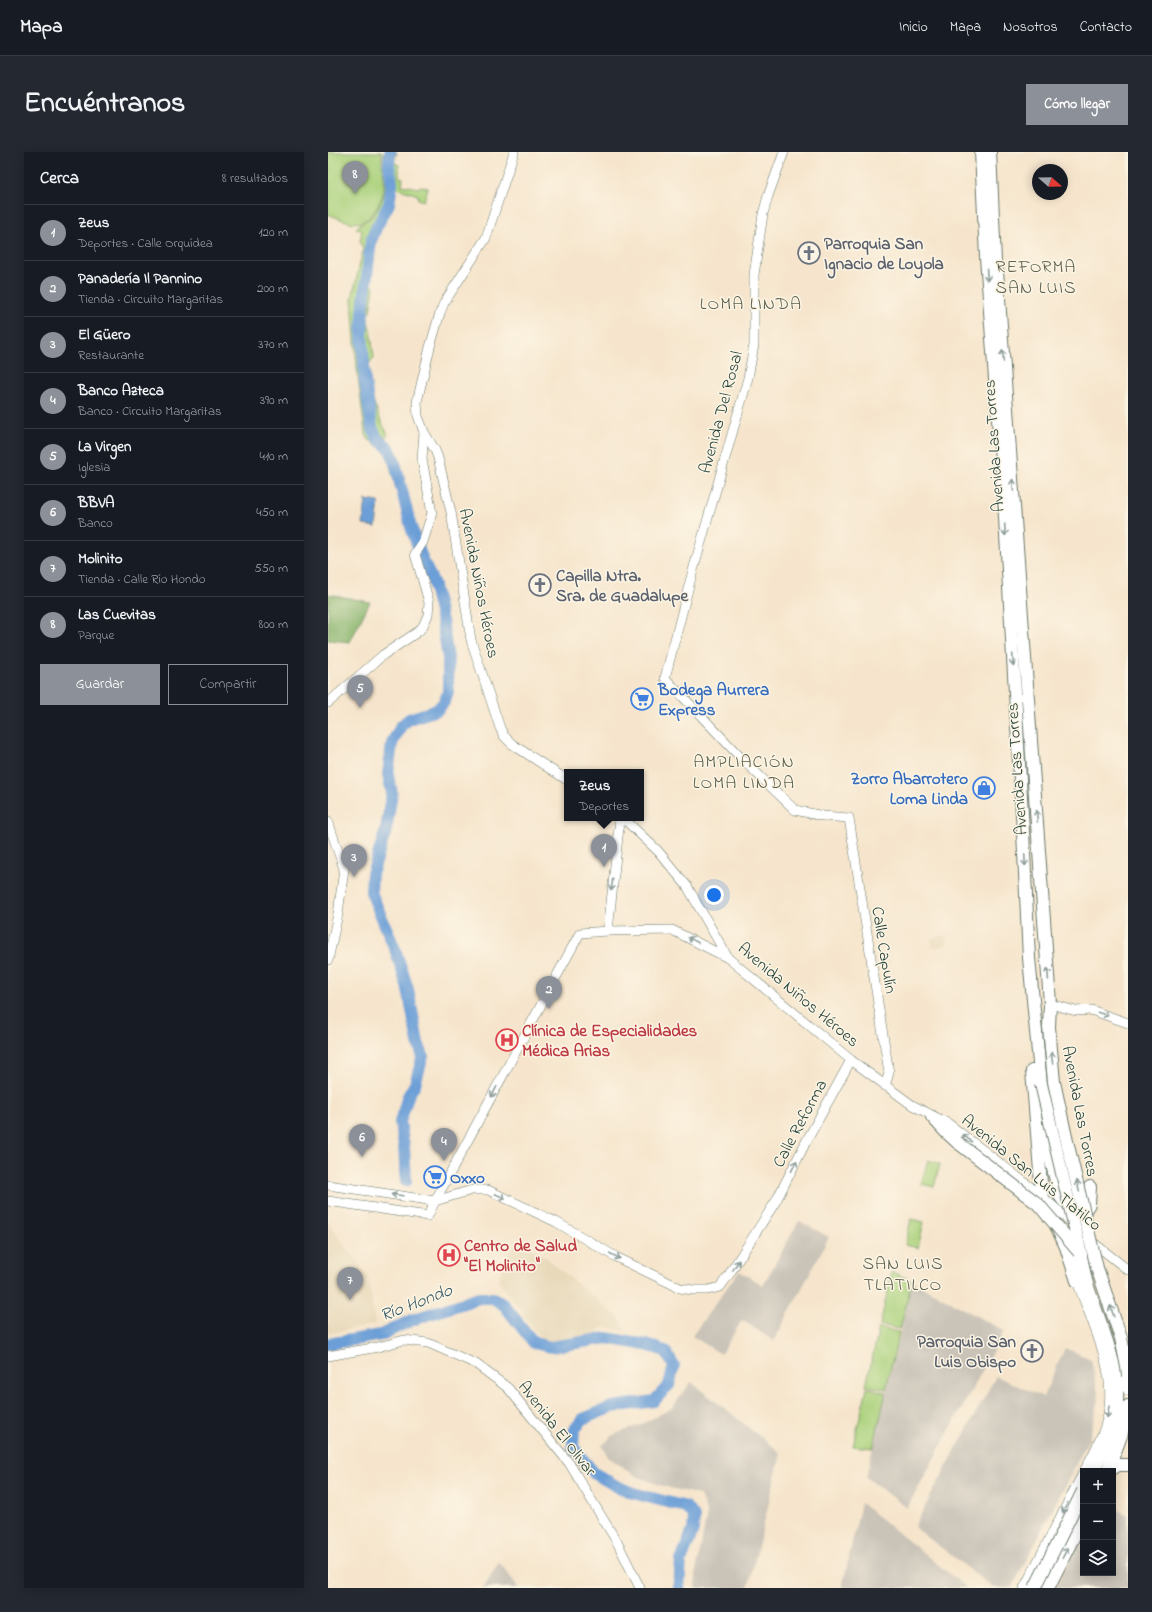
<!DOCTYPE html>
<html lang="es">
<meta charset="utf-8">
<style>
body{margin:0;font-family:"Indie Flower",sans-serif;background:#242831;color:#f1f3f6}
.controls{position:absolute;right:12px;bottom:12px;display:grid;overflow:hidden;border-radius:0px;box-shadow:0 2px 10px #0003}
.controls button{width:36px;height:36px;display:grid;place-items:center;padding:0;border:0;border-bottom:1px solid #363941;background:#171b24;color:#f1f3f6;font:20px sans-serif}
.compass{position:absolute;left:704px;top:12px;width:36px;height:36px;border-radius:50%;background:#171b24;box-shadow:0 2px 10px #0003;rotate:110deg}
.you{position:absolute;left:386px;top:743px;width:14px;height:14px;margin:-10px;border:3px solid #fff;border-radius:50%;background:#1a73e8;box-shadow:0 0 0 6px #1a73e833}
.badge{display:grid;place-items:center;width:26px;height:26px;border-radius:50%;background:#8c9099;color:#fff;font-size:13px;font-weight:700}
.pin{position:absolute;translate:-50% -33px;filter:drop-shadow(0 1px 2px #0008)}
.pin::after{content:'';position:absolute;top:21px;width:14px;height:12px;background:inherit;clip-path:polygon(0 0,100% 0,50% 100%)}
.popup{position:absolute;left:236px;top:617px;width:80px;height:52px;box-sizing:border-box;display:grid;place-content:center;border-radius:0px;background:#171b24;filter:drop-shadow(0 1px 3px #0005);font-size:13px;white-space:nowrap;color:#9ea1a6}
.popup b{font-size:15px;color:#f1f3f6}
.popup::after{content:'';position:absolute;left:50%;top:100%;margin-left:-8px;border:8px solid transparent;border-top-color:#171b24}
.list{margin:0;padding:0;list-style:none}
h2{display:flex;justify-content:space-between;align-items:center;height:52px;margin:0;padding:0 16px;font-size:17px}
h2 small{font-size:13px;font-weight:400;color:#9ea1a6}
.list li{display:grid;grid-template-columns:26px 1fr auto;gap:12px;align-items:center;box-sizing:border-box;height:56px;padding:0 16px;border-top:1px solid #363941}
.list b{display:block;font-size:15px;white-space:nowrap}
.list p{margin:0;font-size:13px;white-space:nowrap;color:#9ea1a6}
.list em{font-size:13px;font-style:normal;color:#9ea1a6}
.actions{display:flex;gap:8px;padding:12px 16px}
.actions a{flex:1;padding:9px 0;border:1px solid #8c9099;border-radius:0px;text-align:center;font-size:14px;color:#8c9099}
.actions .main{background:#8c9099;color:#fff}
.icon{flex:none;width:22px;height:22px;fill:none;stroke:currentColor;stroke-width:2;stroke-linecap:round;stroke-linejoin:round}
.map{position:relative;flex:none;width:800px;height:1436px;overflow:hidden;border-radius:0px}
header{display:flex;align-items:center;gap:24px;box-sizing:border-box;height:56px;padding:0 20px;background:#171b24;border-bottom:1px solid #363941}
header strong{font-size:19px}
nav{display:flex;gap:22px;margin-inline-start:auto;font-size:14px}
.intro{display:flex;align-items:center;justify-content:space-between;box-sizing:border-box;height:96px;padding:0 24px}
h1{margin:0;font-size:28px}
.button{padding:10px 18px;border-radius:0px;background:#8c9099;color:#fff;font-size:14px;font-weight:700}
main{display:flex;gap:24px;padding:0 24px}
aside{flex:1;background:#171b24;border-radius:0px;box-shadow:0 2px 10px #0003}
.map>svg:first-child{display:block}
</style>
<header>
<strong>Mapa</strong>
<nav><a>Inicio</a><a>Mapa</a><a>Nosotros</a><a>Contacto</a></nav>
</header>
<div class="intro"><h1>Encuéntranos</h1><a class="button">Cómo llegar</a></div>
<main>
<aside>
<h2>Cerca<small>8 resultados</small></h2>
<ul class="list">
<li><span class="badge">1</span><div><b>Zeus</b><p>Deportes · Calle Orquídea</p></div><em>120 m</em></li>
<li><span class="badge">2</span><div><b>Panadería Il Pannino</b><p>Tienda · Circuito Margaritas</p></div><em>200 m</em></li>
<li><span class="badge">3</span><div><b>El Güero</b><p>Restaurante</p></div><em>370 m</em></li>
<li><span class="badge">4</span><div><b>Banco Azteca</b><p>Banco · Circuito Margaritas</p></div><em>390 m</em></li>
<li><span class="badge">5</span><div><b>La Virgen</b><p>Iglesia</p></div><em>410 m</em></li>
<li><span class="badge">6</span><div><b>BBVA</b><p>Banco</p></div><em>450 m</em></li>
<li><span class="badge">7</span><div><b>Molinito</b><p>Tienda · Calle Río Hondo</p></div><em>550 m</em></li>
<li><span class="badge">8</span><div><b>Las Cuevitas</b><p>Parque</p></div><em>800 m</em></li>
</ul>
<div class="actions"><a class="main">Guardar</a><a>Compartir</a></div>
</aside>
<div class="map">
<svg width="800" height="1436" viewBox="0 0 800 1436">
<rect width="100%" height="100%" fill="#fcf5e5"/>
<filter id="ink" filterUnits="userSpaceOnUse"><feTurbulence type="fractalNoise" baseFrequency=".025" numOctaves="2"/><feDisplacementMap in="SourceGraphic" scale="8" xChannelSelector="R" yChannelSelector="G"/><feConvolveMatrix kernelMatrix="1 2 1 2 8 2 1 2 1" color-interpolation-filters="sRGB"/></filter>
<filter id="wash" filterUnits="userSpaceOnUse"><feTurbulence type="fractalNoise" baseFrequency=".012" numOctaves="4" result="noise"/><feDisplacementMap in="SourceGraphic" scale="16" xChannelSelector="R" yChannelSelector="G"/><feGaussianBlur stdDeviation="0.9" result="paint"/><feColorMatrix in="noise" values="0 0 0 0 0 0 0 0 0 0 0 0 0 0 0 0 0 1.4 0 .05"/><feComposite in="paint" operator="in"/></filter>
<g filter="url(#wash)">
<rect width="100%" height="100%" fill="#f6e5cc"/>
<g fill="#e8d9ba">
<path d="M617,783l2,9 -14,4 -2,-9z"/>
<path d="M0,1071l40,53 7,48 -47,10z"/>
<path d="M191,1091l25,13 76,63 6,12 -21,-4 -12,7 -42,8 -9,-2 -44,-60 10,-27z"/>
</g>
<g fill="#c9c3b8">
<path d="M471,1069l30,16 -55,104 -32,-21 -21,34 -29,-18 47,-65 24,14z"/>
<path d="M584,1129l92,50 -97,177 -41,-31z"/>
<path d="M737,1196l26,11 8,40 -10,40 -77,149h-18l-80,-61 82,-151 47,21z"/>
<path d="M363,1230l90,71 -33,135h-52v-16l11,-58 -7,-19 -38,-9 -26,-10 -28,-19 -6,-11 11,-11 27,-10 32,-17z"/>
<path d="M533,1351l106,85h-125z"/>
<path d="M785,1356l15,7v73h-73l28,-57v42h30z"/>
<path d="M171,1410l20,26h-36z"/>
</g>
<g fill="#abd27d" stroke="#658858">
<path d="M0,0h54c-2,11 3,22 2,34 0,8 -4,16 -8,23 -14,22 -28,13 -48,5z"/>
<path d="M56,0h13l-3,10 5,3v12l4,1 -1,7 17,3 1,-2 8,2 -4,13 -6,-2v-4l-21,-7 -2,4 -7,2c-2,14 -10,23 -15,35 -6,16 -7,35 -8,52l9,6 -4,24 -3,5 4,18 3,24 -7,8c2,23 9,49 21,68l-4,5 7,7 6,11 22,82 -6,6 -20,-67 -6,-26 -19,-13 -3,-7 -8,-62 -5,-71 11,-50 -3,-7 2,-12 -6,-2c5,-6 12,-7 17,-13 9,-12 14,-26 12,-41 -1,-8 -3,-14 -1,-22z"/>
<path d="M600,1008l12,4 -6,23 -13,-3z"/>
<path d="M583,1067l13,3 -6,26 -13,-3z"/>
<path d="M564,1120l20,9 -12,48 -20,-4z"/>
<path d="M551,1176l20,4 -13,57 -20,-3z"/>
<path d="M539,1236l19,4 -13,56 -20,-2z"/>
</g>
<path fill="#88b46c" stroke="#547850" d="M0,442l42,8 -20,40 -22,-2z"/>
<path fill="#6c9fd7" stroke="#466e86" d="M38,348l13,2 -3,25 -13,-2z"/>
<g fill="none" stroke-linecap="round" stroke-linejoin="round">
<g stroke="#6c9fd7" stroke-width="12">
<path d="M62,0l-1,13 3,18 -3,21 -13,24 -5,13 -8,69 -1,23 3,49 7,46 6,11 11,9 5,11 17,68 12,34 10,21 9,39 6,37v34l-4,10 -7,8 -28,9 -8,7 -9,17 -4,32 4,18 -6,37 -14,44 -1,18 24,57 13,40 10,54 5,13 -8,28 -7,12 -8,26 4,24 2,35"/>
<path d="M0,1192l53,-9 31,-15 67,-22h14l11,7 30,38 17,4 56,-9 39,7 19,6 9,15 -5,19 -15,16 -42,6 -29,12 -9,11 -1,17 21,26 22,13 17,7 53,14 8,10 -1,13 -12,31 -2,27"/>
</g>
</g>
</g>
<g filter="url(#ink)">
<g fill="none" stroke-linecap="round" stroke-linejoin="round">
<g stroke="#6a7869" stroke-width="10">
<g id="secondary">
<path d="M456,0l-16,44 -5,18 -9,61v70l-6,33 -56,196 -27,104 78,82 52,50 28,6 26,2 40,255 -4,13"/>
<path d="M96,280l11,18 3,8 13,54 20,128 29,88 4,8 8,8 55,36"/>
<path d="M0,551l55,-48 36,-24 4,-5 5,-11 1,-13 -14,-48 8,-12 9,-29 -10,-54 2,-27 -6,-16 -1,-14 13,-55 10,-34 4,-10 42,-65 28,-86"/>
<path d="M295,666l35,33 29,35 41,72 123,102 61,45 37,19 93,72 33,30"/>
<path d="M0,669l16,48 -6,45 -10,46"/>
<path d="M280,779l12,-113"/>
<path d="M722,852l26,7 15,-1 37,13"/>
<path d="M0,1033l107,16 37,-11h16l68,32 60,35 64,31 13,2h15l12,-3 8,-11 48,-75 30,-59 45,-82"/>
<path d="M0,1049l100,15 7,-15 145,-268 28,-2 64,-1 56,28"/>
<path d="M762,1088l38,30"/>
<path d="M749,1129c16,47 44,95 28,145 -5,16 -13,30 -21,45"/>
<path d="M0,1204l50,-9 26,-7 24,3 48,21 32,24 61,75 48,79 23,46"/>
<path d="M789,1211l11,28"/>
<path d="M696,1436l59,-115"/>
</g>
</g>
<g stroke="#6a7869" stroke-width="14">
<g id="highway">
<path d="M653,0l5,105 18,243 19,332 6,126 12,126"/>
<path d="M662,0l5,109 2,10 52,718 1,15 -1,23"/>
<path d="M704,919l10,125 24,51 11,34"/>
<path d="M604,965l12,13 13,12"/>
<path d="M715,978l17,66c6,9 13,16 26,13l3,-5 1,-17"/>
<path d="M753,1102c2,10 3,20 6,30 12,38 36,86 29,127 -3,22 -13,41 -23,60"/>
<path d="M779,1319c9,-22 18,-41 21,-65"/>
<path d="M781,1319l9,-6h10"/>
<path d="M720,1436l35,-70"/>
</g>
</g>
<use href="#secondary" stroke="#fff" stroke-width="9"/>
<use href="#highway" stroke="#fff" stroke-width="12"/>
<g stroke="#6a7869" stroke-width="14" stroke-linecap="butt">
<g id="highway-bridge">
<path d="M721,875l5,55 12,55 31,131 24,70 6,29 1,9"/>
<path d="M713,932l40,170"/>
<path d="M629,990l81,62 41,48"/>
<path d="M707,1436l48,-97"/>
</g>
</g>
<use href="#highway-bridge" stroke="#fff" stroke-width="12"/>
</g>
<defs><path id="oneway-shaft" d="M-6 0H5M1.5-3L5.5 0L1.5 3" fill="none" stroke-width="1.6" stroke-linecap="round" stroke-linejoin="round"/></defs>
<g stroke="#8f9e9a">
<use href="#oneway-shaft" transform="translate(659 123) rotate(86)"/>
<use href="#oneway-shaft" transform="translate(675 204) rotate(-94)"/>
<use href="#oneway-shaft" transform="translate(685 333) rotate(-94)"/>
<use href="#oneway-shaft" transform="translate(677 378) rotate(87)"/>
<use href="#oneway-shaft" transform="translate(685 508) rotate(87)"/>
<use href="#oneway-shaft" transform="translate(709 664) rotate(-94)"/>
<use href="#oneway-shaft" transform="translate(697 708) rotate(87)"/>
<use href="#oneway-shaft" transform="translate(284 733) rotate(96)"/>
<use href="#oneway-shaft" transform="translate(365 788) rotate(-152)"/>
<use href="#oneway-shaft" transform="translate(720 822) rotate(-94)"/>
<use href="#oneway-shaft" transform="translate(775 862) rotate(17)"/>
<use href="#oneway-shaft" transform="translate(724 906) rotate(-96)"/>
<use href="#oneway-shaft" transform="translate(166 940) rotate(118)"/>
<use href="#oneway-shaft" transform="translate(639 986) rotate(-142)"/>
<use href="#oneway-shaft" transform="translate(466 1014) rotate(-64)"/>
<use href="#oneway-shaft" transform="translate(750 1034) rotate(-103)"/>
<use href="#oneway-shaft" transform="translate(69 1043) rotate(-173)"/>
<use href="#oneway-shaft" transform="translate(172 1044) rotate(25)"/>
<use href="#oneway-shaft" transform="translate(287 1104) rotate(28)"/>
<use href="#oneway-shaft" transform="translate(408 1113) rotate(-58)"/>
<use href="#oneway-shaft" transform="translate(784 1159) rotate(-108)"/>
<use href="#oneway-shaft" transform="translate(780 1260) rotate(100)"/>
<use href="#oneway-shaft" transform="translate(737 1356) rotate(117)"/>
<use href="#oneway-shaft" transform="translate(737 1401) rotate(-63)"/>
</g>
</g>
<defs>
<g id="church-ring" transform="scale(1.15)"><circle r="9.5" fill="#fcf5e5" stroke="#6b7280" stroke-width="1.5"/><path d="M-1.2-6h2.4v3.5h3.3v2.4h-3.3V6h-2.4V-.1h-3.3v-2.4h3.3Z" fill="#6b7280"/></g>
<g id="supermarket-ring" transform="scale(1.15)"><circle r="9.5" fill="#fcf5e5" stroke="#3f7fe0" stroke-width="1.5"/><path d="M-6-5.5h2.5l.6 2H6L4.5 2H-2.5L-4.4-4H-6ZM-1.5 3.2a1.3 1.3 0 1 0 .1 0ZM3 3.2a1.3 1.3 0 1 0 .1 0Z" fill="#3f7fe0"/></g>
<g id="shop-ring" transform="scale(1.15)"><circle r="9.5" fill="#fcf5e5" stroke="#3f7fe0" stroke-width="1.5"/><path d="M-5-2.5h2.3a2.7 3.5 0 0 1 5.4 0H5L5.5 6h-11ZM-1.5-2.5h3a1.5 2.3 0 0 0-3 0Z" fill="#3f7fe0"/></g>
<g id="hospital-ring" transform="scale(1.15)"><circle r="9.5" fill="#fcf5e5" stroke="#e0444e" stroke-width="1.5"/><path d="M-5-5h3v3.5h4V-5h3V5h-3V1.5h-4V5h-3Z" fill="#e0444e"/></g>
</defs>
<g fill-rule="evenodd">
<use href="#church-ring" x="481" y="101"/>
<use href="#church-ring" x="212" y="433"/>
<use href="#supermarket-ring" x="314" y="547"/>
<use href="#shop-ring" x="656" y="636"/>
<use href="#hospital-ring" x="179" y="888"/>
<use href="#supermarket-ring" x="107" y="1025"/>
<use href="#hospital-ring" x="121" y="1103"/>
<use href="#church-ring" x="704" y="1199"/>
</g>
<g text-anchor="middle" stroke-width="3" stroke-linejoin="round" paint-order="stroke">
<g font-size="17" font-weight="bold" fill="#5b616d" stroke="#fcf5e5" text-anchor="start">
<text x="496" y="97">Parroquia San<tspan x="496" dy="20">Ignacio de Loyola</tspan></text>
<text x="228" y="429">Capilla Ntra.<tspan x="228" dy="20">Sra. de Guadalupe</tspan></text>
<text x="688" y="1195" text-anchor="end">Parroquia San<tspan x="688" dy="20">Luis Obispo</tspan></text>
</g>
<g font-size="17" fill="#1f3d34" stroke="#fcf5e5">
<text transform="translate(392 260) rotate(-75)" y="6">Avenida Del Rosal</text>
<text transform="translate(665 294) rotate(-94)" y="6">Avenida Las Torres</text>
<text transform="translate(152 431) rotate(79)" y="6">Avenida Niños Héroes</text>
<text transform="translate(688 617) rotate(-94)" y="6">Avenida Las Torres</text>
<text transform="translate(557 798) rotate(81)" y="6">Calle Capulín</text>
<text transform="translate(471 842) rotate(40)" y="6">Avenida Niños Héroes</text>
<text transform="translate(753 959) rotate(79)" y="6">Avenida Las Torres</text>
<text transform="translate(471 971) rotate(-62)" y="6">Calle Reforma</text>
<text transform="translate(704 1020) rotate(39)" y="6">Avenida San Luis Tlatilco</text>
<text transform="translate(230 1276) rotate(52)" y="6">Avenida El Olivar</text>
</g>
<g font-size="17" font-weight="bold" fill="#366cbe" stroke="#fcf5e5" text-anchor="start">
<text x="330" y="543">Bodega Aurrera<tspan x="330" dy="20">Express</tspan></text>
<text x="640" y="632" text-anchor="end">Zorro Abarrotero<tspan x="640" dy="20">Loma Linda</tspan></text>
<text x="122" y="1031">Oxxo</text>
</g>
<g font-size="17" font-weight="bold" fill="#be3a42" stroke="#fcf5e5" text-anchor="start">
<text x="194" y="884">Clínica de Especialidades<tspan x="194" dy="20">Médica Arias</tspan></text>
<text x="136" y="1099">Centro de Salud<tspan x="136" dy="20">"El Molinito"</tspan></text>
</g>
<g font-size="18" letter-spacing="1" fill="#60634f" stroke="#fcf5e5">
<text x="708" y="120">REFORMA<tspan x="708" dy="21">SAN LUIS</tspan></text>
<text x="423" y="157">LOMA LINDA</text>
<text x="416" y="615">AMPLIACIÓN<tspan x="416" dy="21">LOMA LINDA</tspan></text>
<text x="575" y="1117">SAN LUIS<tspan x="575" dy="21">TLATILCO</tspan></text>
</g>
<g font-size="18" font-style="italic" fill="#365a65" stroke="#fcf5e5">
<text transform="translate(88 1150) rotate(-21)" y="6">Río Hondo</text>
</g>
</g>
</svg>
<div class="controls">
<button>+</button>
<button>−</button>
<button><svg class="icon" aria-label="layers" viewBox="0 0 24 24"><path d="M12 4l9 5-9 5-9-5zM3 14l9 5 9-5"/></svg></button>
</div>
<svg class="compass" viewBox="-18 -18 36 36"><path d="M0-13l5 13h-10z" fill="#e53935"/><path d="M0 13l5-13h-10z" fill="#9ea1a6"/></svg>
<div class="you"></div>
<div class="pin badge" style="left:276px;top:715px">1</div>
<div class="popup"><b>Zeus</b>Deportes</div>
<div class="pin badge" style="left:221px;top:857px">2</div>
<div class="pin badge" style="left:26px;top:725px">3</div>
<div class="pin badge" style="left:116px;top:1009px">4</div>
<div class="pin badge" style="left:32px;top:556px">5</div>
<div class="pin badge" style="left:34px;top:1005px">6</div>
<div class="pin badge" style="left:22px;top:1148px">7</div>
<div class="pin badge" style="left:27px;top:42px">8</div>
</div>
</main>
